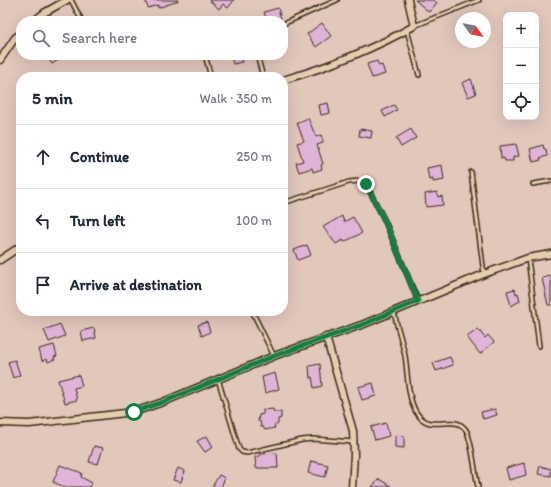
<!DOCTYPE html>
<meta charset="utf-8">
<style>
body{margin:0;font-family:Itim,sans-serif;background:#f2f2f3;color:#1f2937}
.controls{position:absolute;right:12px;top:12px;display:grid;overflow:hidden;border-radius:8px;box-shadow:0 4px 16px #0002}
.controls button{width:36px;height:36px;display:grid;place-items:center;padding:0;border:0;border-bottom:1px solid #e0e1e3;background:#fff;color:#1f2937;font:20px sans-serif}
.compass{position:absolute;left:455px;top:12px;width:36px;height:36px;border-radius:50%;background:#fff;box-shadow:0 4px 16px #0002;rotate:123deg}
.stop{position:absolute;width:12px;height:12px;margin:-9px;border:3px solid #0b8043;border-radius:50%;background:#fff}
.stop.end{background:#0b8043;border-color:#fff;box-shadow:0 1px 4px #0008}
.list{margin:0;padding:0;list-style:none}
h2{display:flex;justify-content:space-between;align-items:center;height:52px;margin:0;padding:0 16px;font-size:17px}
h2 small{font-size:13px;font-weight:400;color:#747a83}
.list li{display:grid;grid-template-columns:26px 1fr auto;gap:12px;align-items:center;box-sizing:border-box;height:64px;padding:0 16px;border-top:1px solid #e0e1e3}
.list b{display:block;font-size:15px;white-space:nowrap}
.list em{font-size:13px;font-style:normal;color:#747a83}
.icon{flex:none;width:22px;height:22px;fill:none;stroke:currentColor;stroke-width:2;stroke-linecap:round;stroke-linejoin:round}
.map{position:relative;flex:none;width:551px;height:487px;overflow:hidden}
.search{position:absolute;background:#fff;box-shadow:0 4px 16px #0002;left:16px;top:16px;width:272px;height:44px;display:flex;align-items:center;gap:10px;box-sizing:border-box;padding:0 14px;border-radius:16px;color:#747a83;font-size:15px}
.panel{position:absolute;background:#fff;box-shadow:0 4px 16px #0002;left:16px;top:72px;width:272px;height:244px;border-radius:16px}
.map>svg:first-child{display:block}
</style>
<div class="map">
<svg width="551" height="487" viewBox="0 0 551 487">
<rect width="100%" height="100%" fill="#e2c7bb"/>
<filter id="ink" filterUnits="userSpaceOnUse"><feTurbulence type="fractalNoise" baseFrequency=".025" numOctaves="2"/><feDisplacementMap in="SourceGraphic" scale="8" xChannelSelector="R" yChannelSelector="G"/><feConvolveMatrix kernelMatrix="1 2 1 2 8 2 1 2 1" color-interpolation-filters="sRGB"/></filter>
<g filter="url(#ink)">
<g fill="#e0b4d8" stroke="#3b2a1e">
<path d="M145,0h33v1l-20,7v-3l-10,3z"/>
<path d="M209,0h25l-6,8 -5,-4 -4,5z"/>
<path d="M415,0h18l4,3 -8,9z"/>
<path d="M278,8l3,11 -8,2h-6l-3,-9z"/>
<path d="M322,23l9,13 -15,11 -9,-13z"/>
<path d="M46,55h20l-14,9z"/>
<path d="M231,55h9l2,7 -9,2z"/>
<path d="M377,61l2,5 3,-1 3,9 -13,4 -5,-14z"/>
<path d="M471,79l5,15 -8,3 -6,-14z"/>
<path d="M328,103l2,10 -9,2 -2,-10z"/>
<path d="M394,105l3,5 -12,7 -3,-6z"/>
<path d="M308,118l8,19 5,-2 2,6v2l-6,2 6,19 -2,1 1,4 -9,3 -1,-4 -13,4 -3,-9 7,-2 -6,-18 7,-2 -7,-18z"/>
<path d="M360,129l12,2 -1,7 -12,-2z"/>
<path d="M411,129l5,9 -15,9 -5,-9z"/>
<path d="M516,144l3,12 -6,1v4h-8l-1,-3h-3l-1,-12z"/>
<path d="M543,145l1,4h2l1,7 -7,2 1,2 -8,2 -3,-13z"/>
<path d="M442,165l2,15 -11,2v-3l-4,1 -2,-12z"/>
<path d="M437,192l1,5 4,-1 1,9 -17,2 -1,-13z"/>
<path d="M342,216l2,6 9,-5 9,16 -18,9 -1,-2 -7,4 -13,-17z"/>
<path d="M307,245l4,10 -13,5 -4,-10z"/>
<path d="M551,276v29h-3l-6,-27z"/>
<path d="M515,289l1,5 2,-1 2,8 -9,5 -4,-15z"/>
<path d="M207,322l3,10 -8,4 -4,-11z"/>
<path d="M60,324l5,12 -16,6 -5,-12z"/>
<path d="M94,328l2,10 -13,3 -2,-10z"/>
<path d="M478,329l7,9 3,-3 6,7 -14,12 -13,-17z"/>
<path d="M54,345l3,11 -3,1 1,2 -7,3 -1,-3 -5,2 -3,-12z"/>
<path d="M450,357l3,8 -17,6 -3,-8z"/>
<path d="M15,360l5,15 -7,3 -5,-16z"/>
<path d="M320,364l2,22 -8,2 -2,-11 -2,1 -1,-12z"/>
<path d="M275,373l4,16 -14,4 -3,-16z"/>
<path d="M79,375l3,11 -8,2 3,12 -12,3 -7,-23z"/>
<path d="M373,383l3,13 -14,4 -4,-13z"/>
<path d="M273,409l1,3h7v6l-3,1v5l-4,2 1,2 -10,2 -2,-3h-2l-1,-6h-2l1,-6 4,-1v-4z"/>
<path d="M495,409l2,6 -14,4 -2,-7z"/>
<path d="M386,423l3,13 -14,4 -4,-13z"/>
<path d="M395,435l9,1v12l-9,-1z"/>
<path d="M207,436l6,11 -8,5 -8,-11z"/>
<path d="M94,446l9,2 -5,16 -9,-2z"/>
<path d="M277,453l1,15h-22l-1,-11 5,-1v-2z"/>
<path d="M311,461l17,4 -3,12 -17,-4z"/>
<path d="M524,463l2,12 -17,5 -3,-12z"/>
<path d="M60,465l22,8 -1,4 11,6 -3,4h-25l-11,-5z"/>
<path d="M540,466l11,3v7l-13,-2z"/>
<path d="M178,468l7,3 -4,11 -8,-2z"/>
<path d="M219,475l6,3 -4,9h-9z"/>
<path d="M379,479l13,8h-20z"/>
</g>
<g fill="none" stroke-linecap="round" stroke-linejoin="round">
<g stroke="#3b2a1e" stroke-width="6">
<g id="lane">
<path d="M71,0l11,21"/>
<path d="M283,24l54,-24"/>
<path d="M414,26l65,-26"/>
<path d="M407,30l12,45"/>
<path d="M205,55l6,22"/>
<path d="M257,55l6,22"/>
<path d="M471,172l13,102"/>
<path d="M533,184l18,-3"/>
<path d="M283,203l66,-21 10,-1 7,3 19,37 33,80"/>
<path d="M528,258l11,88"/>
<path d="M252,311l22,45"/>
<path d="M394,312c3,15 8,29 11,44 3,17 2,47 14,60 14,17 35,-3 47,14 6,9 9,44 12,57"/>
<path d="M218,379l21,70 3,3 5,1 55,-13 11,-1 41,3"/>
</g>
</g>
<g stroke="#3b2a1e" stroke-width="9">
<g id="street">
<path d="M34,21l10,-8 23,-13"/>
<path d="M0,60l15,-22 6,-5"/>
<path d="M283,80c45,-13 90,-31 131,-54l-6,-26"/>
<path d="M0,260l21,-14"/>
<path d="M326,337l27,94 1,24 -2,32"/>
<path d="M0,423l29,1 105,-12 29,-10 111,-46 90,-32 120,-50 44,-16 23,-4"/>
</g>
</g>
<use href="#lane" stroke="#e3cfae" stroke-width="3"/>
<use href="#street" stroke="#e3cfae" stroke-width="6"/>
</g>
</g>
<g fill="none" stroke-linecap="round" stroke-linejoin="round" filter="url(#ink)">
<path stroke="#0b8043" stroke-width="5" d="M134,412l29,-10 111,-46 90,-32 54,-23 -33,-79 -19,-38"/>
</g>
</svg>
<div class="controls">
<button>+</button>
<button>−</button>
<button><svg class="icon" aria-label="locate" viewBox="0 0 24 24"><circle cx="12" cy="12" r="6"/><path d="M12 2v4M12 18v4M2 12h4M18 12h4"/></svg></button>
</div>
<svg class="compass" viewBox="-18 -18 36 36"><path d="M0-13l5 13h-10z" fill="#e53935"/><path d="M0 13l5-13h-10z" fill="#747a83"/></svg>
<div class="stop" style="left:134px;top:412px"></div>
<div class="stop end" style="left:366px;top:184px"></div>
<div class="search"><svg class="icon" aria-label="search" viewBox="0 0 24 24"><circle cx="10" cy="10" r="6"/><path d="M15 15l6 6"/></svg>Search here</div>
<section class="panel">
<h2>5 min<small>Walk · 350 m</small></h2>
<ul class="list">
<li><svg class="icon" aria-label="ahead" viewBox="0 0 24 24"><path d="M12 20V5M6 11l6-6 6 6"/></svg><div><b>Continue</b></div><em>250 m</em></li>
<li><svg class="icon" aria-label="left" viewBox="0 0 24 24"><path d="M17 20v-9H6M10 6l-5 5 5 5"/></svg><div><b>Turn left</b></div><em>100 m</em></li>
<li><svg class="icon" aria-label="arrive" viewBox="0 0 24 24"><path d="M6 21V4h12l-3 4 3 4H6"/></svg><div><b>Arrive at destination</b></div></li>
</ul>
</section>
</div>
